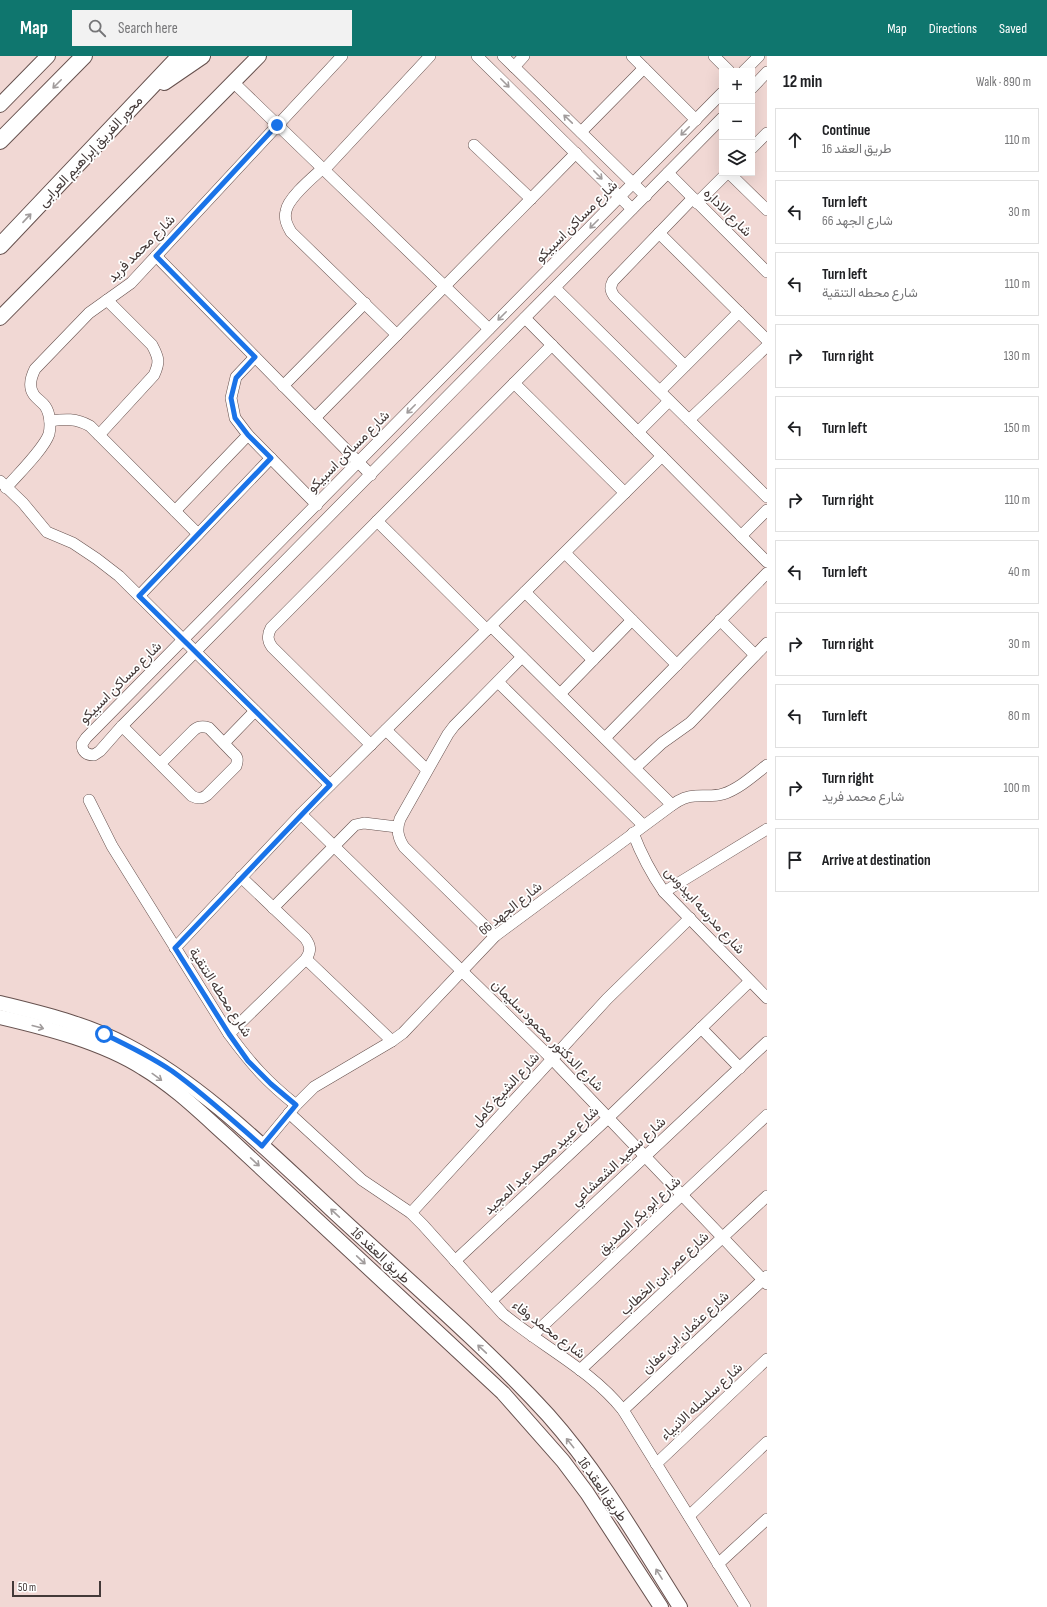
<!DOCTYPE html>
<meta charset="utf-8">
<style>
body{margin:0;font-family:"Sofia Sans Condensed",Vazirmatn,sans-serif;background:#f2f2f2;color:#202124}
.controls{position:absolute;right:12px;top:12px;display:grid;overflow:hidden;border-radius:0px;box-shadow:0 4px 16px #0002}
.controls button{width:36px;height:36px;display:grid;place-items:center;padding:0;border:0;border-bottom:1px solid #e0e0e0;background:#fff;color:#202124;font:20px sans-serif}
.scale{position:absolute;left:12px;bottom:10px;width:89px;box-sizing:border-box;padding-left:4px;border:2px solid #433938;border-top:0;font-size:11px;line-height:14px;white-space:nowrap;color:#433938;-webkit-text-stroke:3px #fff;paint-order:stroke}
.stop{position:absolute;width:12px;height:12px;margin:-9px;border:3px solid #1a73e8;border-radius:50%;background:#fff}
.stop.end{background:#1a73e8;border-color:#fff;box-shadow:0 1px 4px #0008}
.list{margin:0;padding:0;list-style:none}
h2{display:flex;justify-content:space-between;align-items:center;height:52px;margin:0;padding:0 16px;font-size:17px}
h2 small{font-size:13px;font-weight:400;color:#757577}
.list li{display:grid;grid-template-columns:26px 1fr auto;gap:12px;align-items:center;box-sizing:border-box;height:64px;margin:0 8px 8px;padding:0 8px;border:1px solid #e0e0e0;border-radius:0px}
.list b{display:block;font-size:15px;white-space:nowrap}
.list p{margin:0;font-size:13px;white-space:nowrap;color:#757577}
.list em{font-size:13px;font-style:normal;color:#757577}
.icon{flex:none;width:22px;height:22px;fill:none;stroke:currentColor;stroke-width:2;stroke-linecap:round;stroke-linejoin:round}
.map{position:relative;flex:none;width:767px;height:1551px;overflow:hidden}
header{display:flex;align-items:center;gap:24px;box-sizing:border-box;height:56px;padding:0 20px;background:#0f766e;color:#fff}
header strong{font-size:19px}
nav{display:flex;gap:22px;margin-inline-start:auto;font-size:14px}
.search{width:280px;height:36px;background:#f2f2f2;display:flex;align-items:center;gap:10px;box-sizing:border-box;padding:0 14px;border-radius:0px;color:#757577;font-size:15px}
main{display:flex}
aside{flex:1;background:#fff}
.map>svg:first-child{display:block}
</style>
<header>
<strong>Map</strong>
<div class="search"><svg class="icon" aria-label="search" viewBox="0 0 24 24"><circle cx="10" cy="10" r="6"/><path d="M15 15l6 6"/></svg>Search here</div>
<nav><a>Map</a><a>Directions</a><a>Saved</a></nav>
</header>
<main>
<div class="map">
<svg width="767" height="1551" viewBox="0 0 767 1551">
<rect width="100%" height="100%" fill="#f1d8d4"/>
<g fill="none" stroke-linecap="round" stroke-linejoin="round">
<g stroke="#66514e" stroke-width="12">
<g id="minor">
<path d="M477,0l155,153"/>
<path d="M503,0l143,140"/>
<path d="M632,0l64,64"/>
<path d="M714,0l15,15"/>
<path d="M514,11l10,-11"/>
<path d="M744,15l15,-15"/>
<path d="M233,26l256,247"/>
<path d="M752,32l15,-16"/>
<path d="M722,37l-636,645 -4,6c0,8 5,11 12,11l6,-4 22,-25 600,-608"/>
<path d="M581,76l63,-64"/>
<path d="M474,89l57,54"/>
<path d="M752,92l15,-15"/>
<path d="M322,113c-10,9 -34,29 -36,42 -2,8 1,14 5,21l106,103"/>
<path d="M324,114l106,-114"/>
<path d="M668,117l99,99"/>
<path d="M729,117l38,37"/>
<path d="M697,147l30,-30"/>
<path d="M659,177l108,107"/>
<path d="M156,200l215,219"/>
<path d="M555,232l212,209"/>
<path d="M525,262l242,244"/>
<path d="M255,301l-19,20 -5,21 4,20 13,17 69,70"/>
<path d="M685,310l-71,-70c-4,-6 -4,-9 -1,-15l80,-83"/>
<path d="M514,327l111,110"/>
<path d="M283,330l82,-83"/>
<path d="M660,335l79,-79"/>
<path d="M315,362l261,-265"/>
<path d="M689,364l78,-74"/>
<path d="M50,365c15,-2 26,-3 40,5l108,108"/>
<path d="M638,376l31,-31"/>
<path d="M99,379l55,-60c6,-13 5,-17 -2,-30l-45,-45"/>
<path d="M0,425l23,22 24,29 26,11 24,16 22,17 211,209"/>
<path d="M6,432c11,-13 38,-39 43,-54 2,-9 1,-21 -4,-28 -3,-4 -8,-7 -11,-11 -6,-8 -3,-18 1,-26l54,-56 42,-30 211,-227"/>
<path d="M175,455l73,-76"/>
<path d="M377,465l110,109"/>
<path d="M741,480l26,-26"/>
<path d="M565,497l112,112"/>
<path d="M525,536l68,68"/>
<path d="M139,540l132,-138"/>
<path d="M720,564l35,35"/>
<path d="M491,570l181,179"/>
<path d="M498,626l145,143"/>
<path d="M560,638l72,-74"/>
<path d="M122,670l70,70c6,3 10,3 15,-1l29,-29c2,-6 2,-9 -3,-13l-24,-25c-6,-2 -10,-2 -15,2l-34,34"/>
<path d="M386,674l41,40"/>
<path d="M605,682l162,-165"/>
<path d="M224,687l31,-32"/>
<path d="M371,689l-99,-98c-5,-7 -5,-12 -1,-19l281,-283"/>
<path d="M635,712l27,-25 28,-20 77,-80"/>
<path d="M89,744l23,46 117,188c22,30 38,48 67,71"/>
<path d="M301,758l251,245 215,225"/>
<path d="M633,777c8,21 18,40 31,59l103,106"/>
<path d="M664,836l103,-63"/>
<path d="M273,852l82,-83 9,-2 33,4"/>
<path d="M495,880l-91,-89c-6,-9 -8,-17 -4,-28l48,-85 6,-8 68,-69"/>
<path d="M175,892l126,-134 361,-358"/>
<path d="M306,903l86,82"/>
<path d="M701,972l39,40"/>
<path d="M229,978l77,-75c5,-8 5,-13 -1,-21l-64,-61"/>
<path d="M289,1057l73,67 49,33 12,12 80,89c40,33 88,56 120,96l122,197"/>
<path d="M262,1090l34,-41 18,-18 78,-46 11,-8 92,-97 177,-131c7,-5 14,-9 23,-9 9,-1 18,1 28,-2 16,-5 31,-19 44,-29"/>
<path d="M411,1157l196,-214 83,-81"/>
<path d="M455,1205l153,-143 142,-137"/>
<path d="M491,1245l276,-259"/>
<path d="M532,1280l235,-221"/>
<path d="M580,1314l187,-174"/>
<path d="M623,1354l144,-134"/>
<path d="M656,1408l111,-105"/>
<path d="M689,1460l78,-74"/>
<path d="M718,1508l49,-45"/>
</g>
</g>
<g stroke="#66514e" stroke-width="16">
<g id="tertiary">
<path d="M0,49l48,-49"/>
<path d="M0,262l259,-262"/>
<path d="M0,947c44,11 88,21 128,43 76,40 140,105 203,163 72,67 150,133 217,206 51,57 91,127 132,192"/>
<path d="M0,961c47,11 102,25 143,51 32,19 59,46 87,71l273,254 60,68 24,32 74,114"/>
</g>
</g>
<g stroke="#66514e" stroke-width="18">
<g id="secondary">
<path d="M164,26l38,-26"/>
<path d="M0,85l84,-85"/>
<path d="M0,190l180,-190"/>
</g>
</g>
<use href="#minor" stroke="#fff" stroke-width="11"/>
<use href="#tertiary" stroke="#fff" stroke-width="14"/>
<use href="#secondary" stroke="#fff" stroke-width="16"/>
</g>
<defs><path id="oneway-shaft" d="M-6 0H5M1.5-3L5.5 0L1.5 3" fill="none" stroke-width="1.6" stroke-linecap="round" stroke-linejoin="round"/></defs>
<g stroke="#a19c9c">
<use href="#oneway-shaft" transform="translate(505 27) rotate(45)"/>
<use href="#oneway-shaft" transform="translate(57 28) rotate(135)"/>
<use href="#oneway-shaft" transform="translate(568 63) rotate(-136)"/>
<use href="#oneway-shaft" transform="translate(685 75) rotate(135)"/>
<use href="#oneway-shaft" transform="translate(598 119) rotate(45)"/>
<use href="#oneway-shaft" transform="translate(27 162) rotate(-47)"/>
<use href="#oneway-shaft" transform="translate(594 168) rotate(135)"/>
<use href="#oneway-shaft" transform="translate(502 260) rotate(135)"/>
<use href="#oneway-shaft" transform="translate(411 353) rotate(135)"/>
<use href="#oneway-shaft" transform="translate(38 971) rotate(15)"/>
<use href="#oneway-shaft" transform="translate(157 1021) rotate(36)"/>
<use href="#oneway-shaft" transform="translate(255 1106) rotate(43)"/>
<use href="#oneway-shaft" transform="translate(335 1157) rotate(-137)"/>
<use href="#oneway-shaft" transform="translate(361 1204) rotate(43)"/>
<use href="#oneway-shaft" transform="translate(482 1293) rotate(-137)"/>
<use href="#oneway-shaft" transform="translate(570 1387) rotate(-129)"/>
<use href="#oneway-shaft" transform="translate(659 1518) rotate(-122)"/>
</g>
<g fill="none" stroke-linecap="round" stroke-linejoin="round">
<path stroke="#1a73e8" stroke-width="5" d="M104,978c23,11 47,23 68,37 32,23 60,49 90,75l34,-41 -25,-21 -23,-23 -19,-27 -54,-86 155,-163 -191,-189 132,-138 -23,-23 -13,-17 -4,-20 5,-20 19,-21 -99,-101 121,-131"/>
</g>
<g text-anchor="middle" stroke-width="3.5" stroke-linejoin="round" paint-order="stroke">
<g font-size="14" fill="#433938" stroke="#fff">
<text transform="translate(90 95) rotate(-47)" y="5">محور الفريق إبراهيم العرابى</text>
<text transform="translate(728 156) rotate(45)" y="5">شارع الاداره</text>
<text transform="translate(576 165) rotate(-45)" y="5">شارع مساكن اسبيكو</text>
<text transform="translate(141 192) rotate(-45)" y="5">شارع محمد فريد</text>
<text transform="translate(348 395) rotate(-45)" y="5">شارع مساكن اسبيكو</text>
<text transform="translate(120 626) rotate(-45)" y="5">شارع مساكن اسبيكو</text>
<text transform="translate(510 852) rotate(-39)" y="5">شارع الجهد 66</text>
<text transform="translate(705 854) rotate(48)" y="5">شارع مدرسه ابيدوس</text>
<text transform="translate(221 936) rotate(57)" y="5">شارع محطه التنقية</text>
<text transform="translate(548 979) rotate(45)" y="5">شارع الدكتور محمود سليمان</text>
<text transform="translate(505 1033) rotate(-48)" y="5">شارع الشيخ كامل</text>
<text transform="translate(541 1104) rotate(-43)" y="5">شارع عبيد محمد عبد المجيد</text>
<text transform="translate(618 1105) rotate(-43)" y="5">شارع سعيد الشعشاعي</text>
<text transform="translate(639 1159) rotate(-43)" y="5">شارع ابو بكر الصديق</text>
<text transform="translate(381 1199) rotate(43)" y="5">طريق العقد 16</text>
<text transform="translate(664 1217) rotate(-43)" y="5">شارع عمر ابن الخطاب</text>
<text transform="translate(549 1273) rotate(37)" y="5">شارع محمد وفاء</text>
<text transform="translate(685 1276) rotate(-43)" y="5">شارع عثمان ابن عفان</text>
<text transform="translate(701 1345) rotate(-43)" y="5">شارع سلسله الانبياء</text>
<text transform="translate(603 1433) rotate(55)" y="5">طريق العقد 16</text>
</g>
</g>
</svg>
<div class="controls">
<button>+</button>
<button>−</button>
<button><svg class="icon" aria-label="layers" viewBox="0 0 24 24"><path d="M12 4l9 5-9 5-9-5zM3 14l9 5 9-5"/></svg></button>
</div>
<div class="scale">50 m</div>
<div class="stop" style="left:104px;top:978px"></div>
<div class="stop end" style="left:277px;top:69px"></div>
</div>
<aside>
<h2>12 min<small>Walk · 890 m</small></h2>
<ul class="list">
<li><svg class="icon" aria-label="ahead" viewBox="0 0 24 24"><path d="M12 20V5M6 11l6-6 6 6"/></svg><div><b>Continue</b><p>طريق العقد 16</p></div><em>110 m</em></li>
<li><svg class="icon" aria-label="left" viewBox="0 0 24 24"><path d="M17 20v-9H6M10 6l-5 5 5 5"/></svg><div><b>Turn left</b><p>شارع الجهد 66</p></div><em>30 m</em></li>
<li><svg class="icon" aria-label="left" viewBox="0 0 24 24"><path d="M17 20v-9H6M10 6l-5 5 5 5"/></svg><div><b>Turn left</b><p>شارع محطه التنقية</p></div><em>110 m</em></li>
<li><svg class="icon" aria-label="right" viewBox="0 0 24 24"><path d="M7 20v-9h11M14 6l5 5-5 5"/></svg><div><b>Turn right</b></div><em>130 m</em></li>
<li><svg class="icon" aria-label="left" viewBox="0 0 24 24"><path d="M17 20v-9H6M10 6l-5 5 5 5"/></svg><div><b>Turn left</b></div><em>150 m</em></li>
<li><svg class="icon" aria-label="right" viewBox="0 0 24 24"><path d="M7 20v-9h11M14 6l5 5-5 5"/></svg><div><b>Turn right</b></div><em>110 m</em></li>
<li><svg class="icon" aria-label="left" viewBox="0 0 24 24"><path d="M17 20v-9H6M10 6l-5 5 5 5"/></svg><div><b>Turn left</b></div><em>40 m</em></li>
<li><svg class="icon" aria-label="right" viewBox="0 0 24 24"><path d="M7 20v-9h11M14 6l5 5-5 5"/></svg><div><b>Turn right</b></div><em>30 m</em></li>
<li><svg class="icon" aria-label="left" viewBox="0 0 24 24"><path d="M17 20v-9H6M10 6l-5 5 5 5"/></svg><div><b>Turn left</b></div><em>80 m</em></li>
<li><svg class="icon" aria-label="right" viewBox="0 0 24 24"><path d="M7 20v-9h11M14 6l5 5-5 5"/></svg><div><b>Turn right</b><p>شارع محمد فريد</p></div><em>100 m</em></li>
<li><svg class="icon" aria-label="arrive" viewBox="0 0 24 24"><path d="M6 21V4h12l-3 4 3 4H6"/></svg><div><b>Arrive at destination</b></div></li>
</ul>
</aside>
</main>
